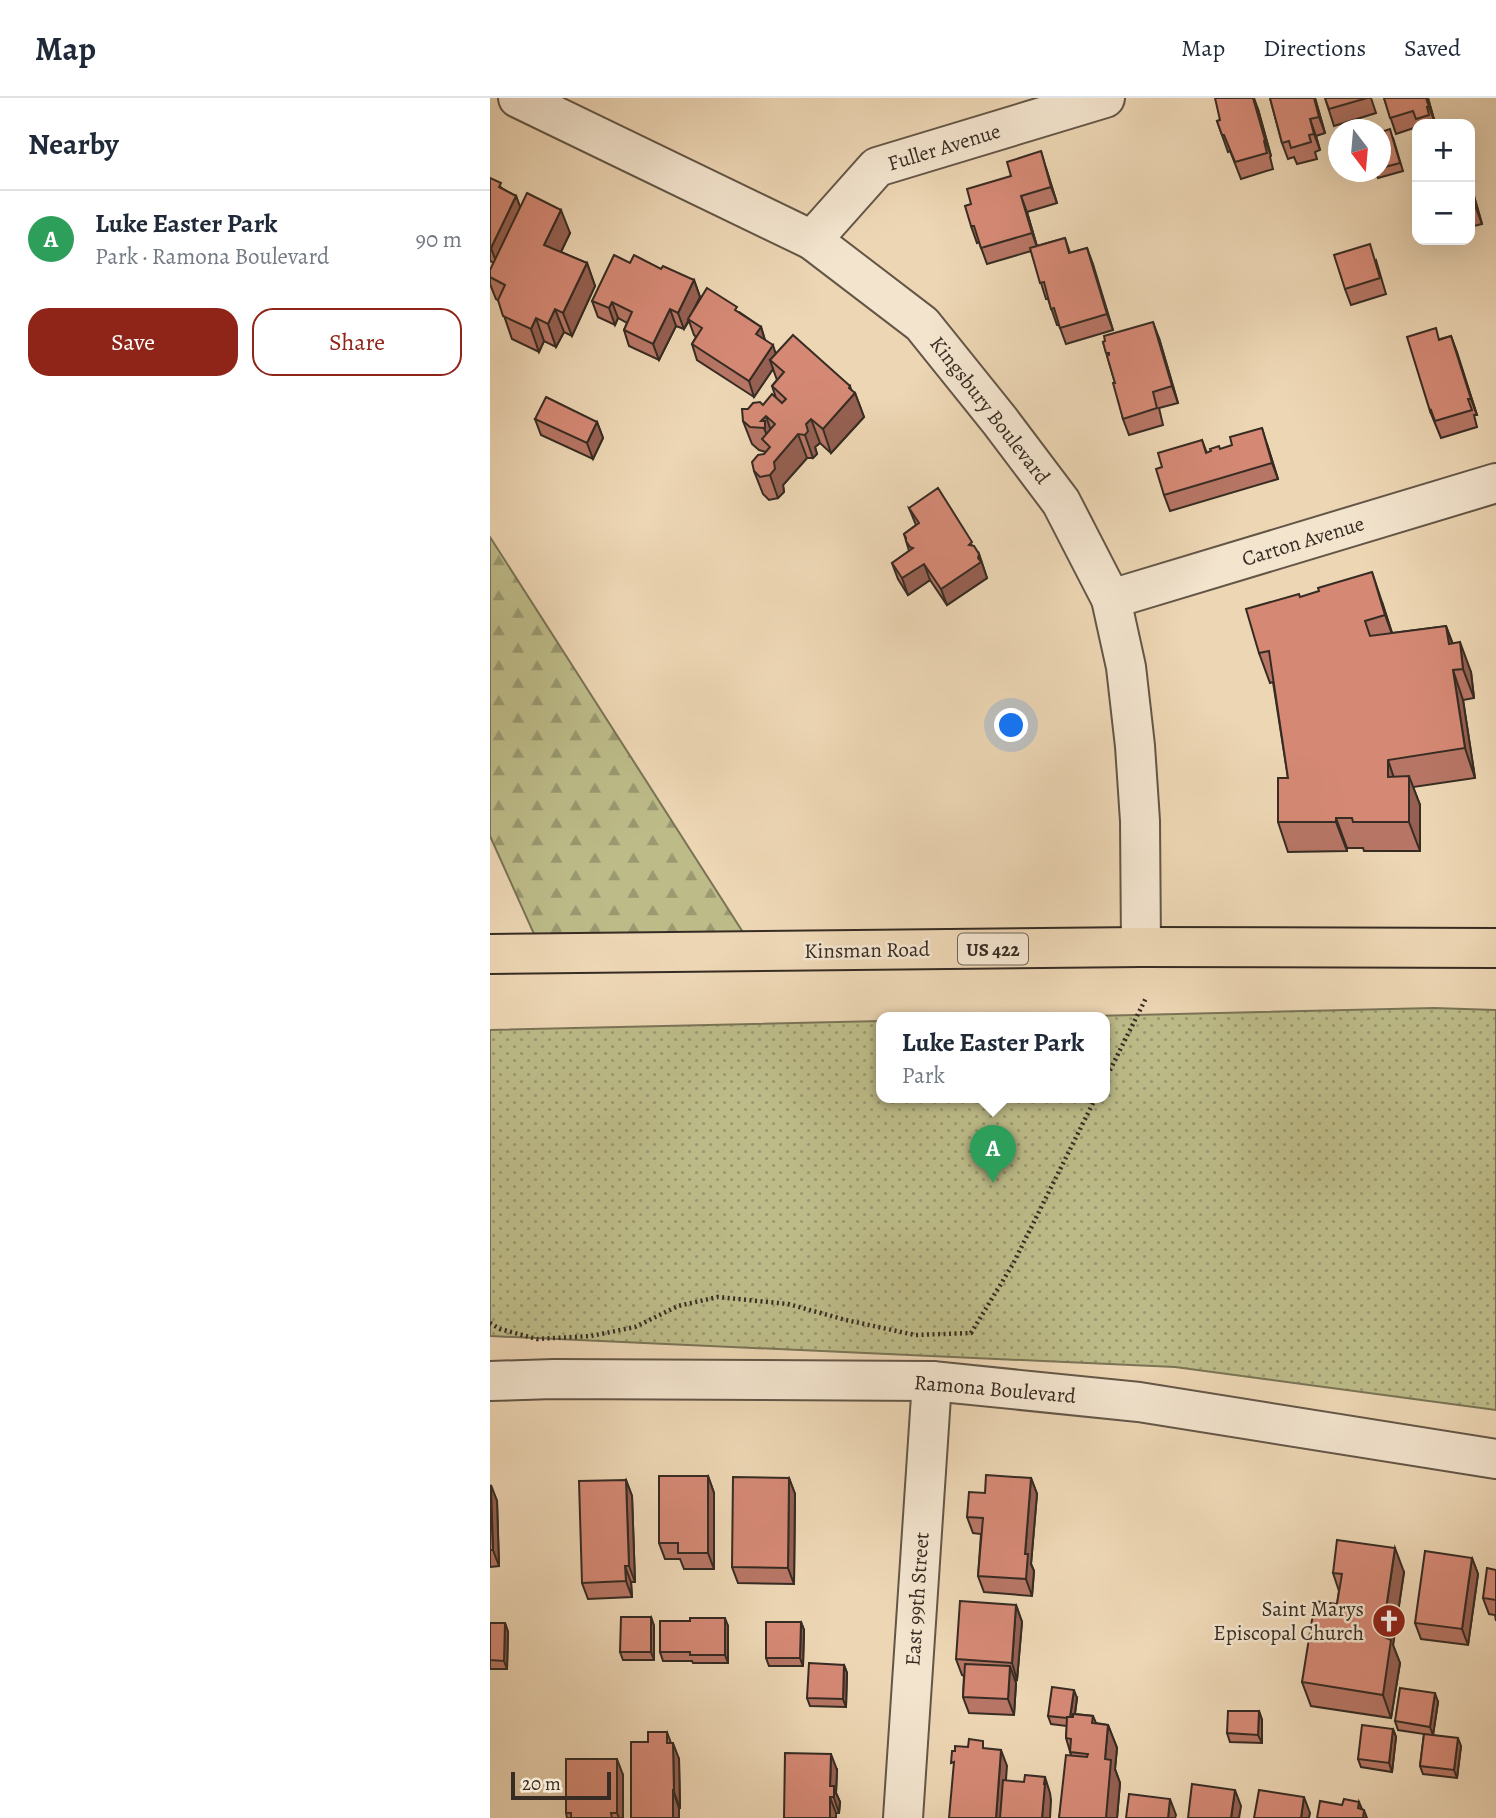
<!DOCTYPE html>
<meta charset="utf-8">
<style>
body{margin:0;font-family:Alegreya,serif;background:#f2f2f3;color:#1f2937}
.controls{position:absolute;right:21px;top:21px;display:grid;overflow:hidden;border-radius:14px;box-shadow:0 7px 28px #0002}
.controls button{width:63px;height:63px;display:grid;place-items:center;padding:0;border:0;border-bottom:2px solid #e0e1e3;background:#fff;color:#1f2937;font:35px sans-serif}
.compass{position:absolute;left:838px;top:21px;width:63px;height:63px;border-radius:50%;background:#fff;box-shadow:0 7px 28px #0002;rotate:164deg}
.scale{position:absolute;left:21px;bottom:18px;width:100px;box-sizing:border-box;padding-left:7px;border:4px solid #372c23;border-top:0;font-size:19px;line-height:24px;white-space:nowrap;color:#372c23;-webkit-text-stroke:5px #f3e4ce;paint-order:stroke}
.you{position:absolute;left:522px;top:628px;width:24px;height:24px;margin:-18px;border:5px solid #fff;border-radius:50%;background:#1a73e8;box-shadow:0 0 0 10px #1a73e833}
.badge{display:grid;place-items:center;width:46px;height:46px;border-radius:50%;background:#8f2418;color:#fff;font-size:23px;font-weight:700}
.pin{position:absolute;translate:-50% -58px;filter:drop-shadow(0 2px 4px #0008)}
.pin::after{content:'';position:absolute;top:37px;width:24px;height:21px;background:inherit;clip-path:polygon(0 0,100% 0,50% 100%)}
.popup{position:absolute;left:386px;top:914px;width:234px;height:91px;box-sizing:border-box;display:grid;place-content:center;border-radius:14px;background:#fff;filter:drop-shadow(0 2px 5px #0005);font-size:23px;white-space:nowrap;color:#747a83}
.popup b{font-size:26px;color:#1f2937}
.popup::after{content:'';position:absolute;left:50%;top:100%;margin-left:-14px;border:14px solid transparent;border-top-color:#fff}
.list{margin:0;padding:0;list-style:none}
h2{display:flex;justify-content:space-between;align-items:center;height:91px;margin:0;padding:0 28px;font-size:30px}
h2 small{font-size:23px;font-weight:400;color:#747a83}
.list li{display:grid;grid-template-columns:46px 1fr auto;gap:21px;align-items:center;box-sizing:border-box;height:98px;padding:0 28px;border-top:2px solid #e0e1e3}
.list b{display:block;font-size:26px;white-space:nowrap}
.list p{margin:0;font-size:23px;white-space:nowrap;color:#747a83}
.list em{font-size:23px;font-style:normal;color:#747a83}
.actions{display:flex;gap:14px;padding:21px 28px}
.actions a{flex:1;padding:16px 0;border:2px solid #8f2418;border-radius:21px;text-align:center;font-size:24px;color:#8f2418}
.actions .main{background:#8f2418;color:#fff}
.map{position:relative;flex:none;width:1006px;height:1720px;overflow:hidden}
header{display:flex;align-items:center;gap:42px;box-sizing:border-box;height:98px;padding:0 35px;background:#fff;border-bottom:2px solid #e0e1e3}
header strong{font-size:33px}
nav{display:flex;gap:38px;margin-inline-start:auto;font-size:24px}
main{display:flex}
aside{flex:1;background:#fff}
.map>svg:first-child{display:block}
</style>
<header>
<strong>Map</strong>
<nav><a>Map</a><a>Directions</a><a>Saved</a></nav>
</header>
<main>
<aside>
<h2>Nearby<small></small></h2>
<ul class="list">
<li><span class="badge" style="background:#2e9e5b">A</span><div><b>Luke Easter Park</b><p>Park · Ramona Boulevard</p></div><em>90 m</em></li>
</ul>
<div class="actions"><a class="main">Save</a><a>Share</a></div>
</aside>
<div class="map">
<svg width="1006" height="1720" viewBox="0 0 1006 1720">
<defs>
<pattern id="forest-firs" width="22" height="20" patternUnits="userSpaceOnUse" patternTransform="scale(1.75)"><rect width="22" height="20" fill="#bdbc89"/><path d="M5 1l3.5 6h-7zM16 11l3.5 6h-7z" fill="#9a9970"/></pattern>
<pattern id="park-dots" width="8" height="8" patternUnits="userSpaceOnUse" patternTransform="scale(1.75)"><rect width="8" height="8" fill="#bdbc89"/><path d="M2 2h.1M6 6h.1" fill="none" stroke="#9a9970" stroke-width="1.8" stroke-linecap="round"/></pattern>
</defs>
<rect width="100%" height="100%" fill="#edd6b4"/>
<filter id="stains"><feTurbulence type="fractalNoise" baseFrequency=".00286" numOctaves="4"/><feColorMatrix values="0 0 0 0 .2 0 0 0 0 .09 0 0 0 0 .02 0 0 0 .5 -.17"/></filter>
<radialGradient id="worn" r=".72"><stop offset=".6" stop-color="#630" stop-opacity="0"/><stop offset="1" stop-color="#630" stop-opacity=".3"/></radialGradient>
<path fill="url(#forest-firs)" stroke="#7a7456" stroke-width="2" d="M0,439l265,414 -212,3 -53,-118z"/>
<path fill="url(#park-dots)" stroke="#7a7456" stroke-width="2" d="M944,910l62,2v400l-321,-43 -685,-31v-306l391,-9v76h224v-80h-55z"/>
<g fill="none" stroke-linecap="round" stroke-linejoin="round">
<g stroke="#645647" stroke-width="42">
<g id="minor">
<path d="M28,0l294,142 110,84 78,97 61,81 50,97 15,68 9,79 5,75 1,126"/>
<path d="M322,142l65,-73 228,-69"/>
<path d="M621,501l385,-116"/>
<path d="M0,1283l64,-2 378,2 207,21 357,57"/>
<path d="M413,1720l29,-437"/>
</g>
</g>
<g stroke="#372c23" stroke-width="42">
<path id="major" d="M0,856l651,-7 355,1"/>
</g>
<g stroke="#372c23" stroke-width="4.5" stroke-dasharray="2 3.5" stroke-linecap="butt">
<path d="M615,982l41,-82"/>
<path d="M0,1225l10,6 37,10 54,-3 44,-9 43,-21 40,-9 70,7 58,16 69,15 56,-2 42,-69 83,-167"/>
</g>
<use href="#minor" stroke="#f3e4ce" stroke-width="38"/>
<use href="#major" stroke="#edd6b4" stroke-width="38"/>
</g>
<g fill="#b77665" stroke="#372c23" stroke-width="2">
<path d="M780,0h45l10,35 -9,3 4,14 -5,2 2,7 -20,5 -3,-7 -6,2 -6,-16z"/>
<path d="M835,0h46l5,15 -42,13z"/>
<path d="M894,0h44l7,25 -2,1h-16v3l-21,7z"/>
<path d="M768,11l13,47 -1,1 3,12 -32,10 -11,-28 -2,1 -11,-31z"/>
<path d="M891,34l12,6 10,33 -25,7 -3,-6h6z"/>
<path d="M556,70l11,35 -30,9 10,34 28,-8 5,15 17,-5 26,82 -47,14 -7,-19h-2l-9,-26h-2l-15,-48 -44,13 -8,-22 -2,1 -6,-17v-22l40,-28z"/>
<path d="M0,80l13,11 13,7 4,11 50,26 -9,19 26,11 8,23 -23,50 -8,-4 -8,15 -12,-6 -5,11 -27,-13 -13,-38 -3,-2 -6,-15v-7l4,-14 -4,-2z"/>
<path d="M980,84l12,42 -12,3z"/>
<path d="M886,162l10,34 -35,11 -6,-16z"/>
<path d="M140,165l31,6 33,11 6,17 -6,12 45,3 22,15 4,13 11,13 75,37 4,3 9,24 -33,36 -11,-10 -5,4 2,7 -4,4h-6l-24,27 1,7 -6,6 -9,2 -6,-6 -9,-23 12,-19 -7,-2 -7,-6 -9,-23 5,-12 15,-4 13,-7 -4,-12 5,-6 -4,-11 -19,28 -57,-37 -5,-16 4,-7 -2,-2 -5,-14 -5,8 -8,-3 -17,34 -30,-14 -5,-16 3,-7 -9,-5 -3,7 -17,-8 -6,-16z"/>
<path d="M961,238l26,79h-3l3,12 -36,11 -11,-27 10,-72z"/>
<path d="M669,240l19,65 -19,5 4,17 -34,10 -6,-16 -8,-36 -12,-41z"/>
<path d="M45,321l62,3 6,16 -10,21 -52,-24z"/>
<path d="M712,342l5,13 60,-9 11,35 -108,32 -6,-16 -2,-28z"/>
<path d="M419,410l64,38 6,8 8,24 -40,27 -17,-25 -22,15 -10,-16 -6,-16 17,-12 -5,-17 12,-9z"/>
<path d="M810,499l82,5 10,31 54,-7 7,18 18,28 3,26 -11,2 12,78 -62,9 7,18v46h-56l-1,-3h-16v3l-59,1 -10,-30 10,-44 -15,-96 -3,1 -11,-30z"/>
<path d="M218,1378l6,17v76h-30l-4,-10h-15l-6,-16z"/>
<path d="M299,1380l6,16 -1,90 -56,-1 -6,-16z"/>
<path d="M541,1380l6,16 -6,70 3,7 -2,25 -48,-4 -6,-16 3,-42 -8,-1 -6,-16 18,-24z"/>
<path d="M136,1382l6,16 3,86h-4l1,15 -44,2 -6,-16z"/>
<path d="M0,1387l7,16 2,65 -9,1z"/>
<path d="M982,1460l6,16 -10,71 -47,-6 -6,-16z"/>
<path d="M1006,1472v51l-1,-6 -6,-1 -6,-16z"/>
<path d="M914,1474l-11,73 7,18 -9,55 -80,-12 -9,-24 35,-78 2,-13 -6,-18z"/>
<path d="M526,1507l6,17 -5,58 -2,-1 1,4 -2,32 -45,-2 -6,-16 1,-21 -2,-1 -6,-16z"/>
<path d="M161,1519l3,9v34h-31l-3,-8z"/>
<path d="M311,1524l3,8 -1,36h-34l-3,-8z"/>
<path d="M0,1525h15l3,9 -1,37h-17z"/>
<path d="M238,1528v37h-35l-1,-2h-29l-3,-9z"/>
<path d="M354,1567l3,8 -1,34 -36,-1 -3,-8z"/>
<path d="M587,1600l-2,16 18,2 3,7 12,2 9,23 -2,21 5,14 -3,35h-58l12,-63 -5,-17 1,-12 -16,-2 -3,-8z"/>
<path d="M948,1604l-5,33 28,11 -4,32 -34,-4 -3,-8 4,-32 -26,-4 -3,-9z"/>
<path d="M769,1613l3,9v23l-32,-1 -3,-9z"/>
<path d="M903,1631l3,8 -4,35 -31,-5 -3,-8z"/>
<path d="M177,1634l4,11 8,16 1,49h-1l-31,-66z"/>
<path d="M347,1672l-1,23 4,9 -1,11h-3v5h-52z"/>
<path d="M133,1677v43h-56l-1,-5z"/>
</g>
<g fill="#956052" stroke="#372c23" stroke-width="2">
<path d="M764,0l4,11 13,47 -6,-16z"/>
<path d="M824,0h1l10,35 -6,-16z"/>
<path d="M936,0h2l7,25 -6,-16z"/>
<path d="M820,21l6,17 4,14 -6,-16z"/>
<path d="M551,53l5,17 11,35 -6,-16z"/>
<path d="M980,84l12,42 -6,-16 -6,-22z"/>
<path d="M26,98l6,16 -25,52 -6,-16z"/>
<path d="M531,98l6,16 11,38 -6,-17z"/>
<path d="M71,112l9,23 -17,35 -9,-23z"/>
<path d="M597,150l6,16 20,66 -6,-16z"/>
<path d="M97,165l8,23 -23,50 -9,-23z"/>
<path d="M204,182l6,17 -16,32 -6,-16z"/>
<path d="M122,204l6,16 -3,7 -6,-17z"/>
<path d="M65,211l9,23 -8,15 -8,-23z"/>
<path d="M180,211l6,17 -17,34 -6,-16z"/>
<path d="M46,220l8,23 -5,11 -8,-23z"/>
<path d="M663,224l6,16 19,65 -6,-17z"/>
<path d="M271,229l5,17 -10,-10z"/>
<path d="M961,238l6,16 20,63 -6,-16z"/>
<path d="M283,247l5,16 -8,-1 3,9 -19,28 -5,-16z"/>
<path d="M360,288l3,9 2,-2 9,24 -33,36 -8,-24z"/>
<path d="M276,318l8,24v12l-13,-31z"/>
<path d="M321,321l9,24 -5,4 2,7 -4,4 -8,-23 1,-11z"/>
<path d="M107,324l6,16 -10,21 -6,-16z"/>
<path d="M772,330l5,16 11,35 -6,-16z"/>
<path d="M308,336l9,24 -24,27 1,7 -6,6 -8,-23 4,-13z"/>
<path d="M489,456l8,24 -40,27 -6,-16 37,-31z"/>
<path d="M434,466l6,16 -22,15 -6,-17z"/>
<path d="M882,474l10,30 14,43 -11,-30z"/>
<path d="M956,528l11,30 -8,-12z"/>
<path d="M970,544l11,30 3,26 -11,-29z"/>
<path d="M963,572l10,30 12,78 -10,-30z"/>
<path d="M898,662l10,30 -10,-13z"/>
<path d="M919,678l11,29v46l-11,-29z"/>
<path d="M846,720l11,30v3l-11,-29z"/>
<path d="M218,1378l6,17v76l-6,-16z"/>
<path d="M299,1380l6,16 -1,90 -6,-16z"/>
<path d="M541,1380l6,16 -6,70 3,7 -2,25 -6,-17 -1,-25z"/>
<path d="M136,1382l6,16 3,86 -6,-16z"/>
<path d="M1,1387l6,16 2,65 -6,-16z"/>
<path d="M905,1450l9,24 -11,73 7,18 -9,55 -8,-23 -1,-59z"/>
<path d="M982,1460l6,16 -10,71 -6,-16z"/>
<path d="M135,1468l6,16 1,15 -6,-16z"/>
<path d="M526,1507l6,17 -5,58 -5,-17z"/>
<path d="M161,1519l3,9v34l-3,-8z"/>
<path d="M235,1520l3,8v37l-3,-8z"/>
<path d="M311,1524l3,8 -1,36 -3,-8z"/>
<path d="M15,1525l3,9 -1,37 -3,-8z"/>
<path d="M354,1567l3,8 -1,34 -3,-8z"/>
<path d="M520,1568l6,17 -2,32 -6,-16z"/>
<path d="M584,1592l3,8 -4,29 -3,-8z"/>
<path d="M945,1595l3,9 -5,33 -3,-8z"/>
<path d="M769,1613l3,9v23l-4,-8z"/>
<path d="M618,1627l9,23 -2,21 5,14 -3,35h-11l-1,-59z"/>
<path d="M903,1631l3,8 -4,35 -3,-9z"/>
<path d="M968,1640l3,8 -4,32 -3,-8z"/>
<path d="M183,1645l6,16 1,49 -6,-16z"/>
<path d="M511,1652l6,16 -4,52h-7z"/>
<path d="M341,1656l6,16 -1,23 4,9 -1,11 -9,-27z"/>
<path d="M127,1661l6,16v43h-4l-2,-5z"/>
<path d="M555,1679l5,16 1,7 -1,18h-8z"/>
<path d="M745,1692l6,16 -2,12h-8z"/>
<path d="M183,1693l6,17v10h-6z"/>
<path d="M340,1699l6,16v5h-6z"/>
<path d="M814,1699l6,16 -1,5h-8z"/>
<path d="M680,1701l6,16 -1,3h-7z"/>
<path d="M869,1704l5,12v-4l3,8h-6l-3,-10z"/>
</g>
<g fill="#d58975" stroke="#372c23" stroke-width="2">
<path d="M725,0h38l12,42 -1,1 3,12 -32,9 -11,-27h-2l-5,-14 3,-1z"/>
<path d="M780,0h44l5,19 -9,2 4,15 -5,1 2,7 -20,6 -2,-7 -7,2z"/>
<path d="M835,0h42l-38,11z"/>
<path d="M894,0h42l3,9h-2l2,8 -13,4 -3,-8 -23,7z"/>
<path d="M900,31l10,34 -19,5v-36z"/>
<path d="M551,53l10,36 -30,9 11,37 -51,15 -7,-22h-3l-6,-20 6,-2 -4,-15 44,-13 -4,-14z"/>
<path d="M0,80l11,5 -2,4 17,9 -25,52h-1z"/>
<path d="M980,88l6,22 -6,1z"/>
<path d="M37,95l34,17 -17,35 43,18 -24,50 -8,-4 -7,15 -12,-6 -5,11 -28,-13 -5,-16 7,-15 -15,-8v-7z"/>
<path d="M575,140l4,15 18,-5 20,66 -47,14 -6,-20 -3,1 -7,-27 -4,1 -10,-35z"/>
<path d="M880,146l10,34 -35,11 -11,-34z"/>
<path d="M124,157l16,8 4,-8 27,14 2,-3 31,14 -16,33 -8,-4 -17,35 -29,-14 8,-18 -20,-10 -3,6 -17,-7z"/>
<path d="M217,190l30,19 -2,3 26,17 -5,7 17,11 -24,36 -57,-37 10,-16 -14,-9z"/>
<path d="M663,224l19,64 -19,6 4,16 -34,11 -10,-36h2l-8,-27 2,-1v-2h-3l-3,-11 2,-1 -1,-5z"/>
<path d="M946,230l3,12 12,-4 20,63h-3l4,11 -37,11 -4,-11 -1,1 -23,-74z"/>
<path d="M303,237l57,51 -1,2 6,5 -32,36 -12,-10 -5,5 2,7 -3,4 -7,-1 -24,28 1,7 -5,6 -10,2 -6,-6 -2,-9 6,-7 6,-1 6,-7 -8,-8 13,-15 -9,-8 -5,5h4v7l-15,-1 -7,-6 -1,-12h6l5,-6 7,-1 3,3 9,-11 10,9 4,-4 -14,-13 12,-14 -14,-12z"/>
<path d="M56,299l51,25 -10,21 -52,-24z"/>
<path d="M772,330l10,35 -108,32 -8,-26 6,-2 -4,-14 44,-13 4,13 5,-2 -1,-2 9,-3 1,3 12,-4 -2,-8z"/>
<path d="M448,390l34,54 -3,3 5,1 5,8 -1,4 3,4 -40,27 -17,-25 -22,14 -10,-15 21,-15 -3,-1 -4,-6v-3l-2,-4 15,-11 -10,-15z"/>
<path d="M882,474l13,43 -20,6 5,15 76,-10 3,18 11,-2 3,27 -10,1 12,78 -77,12v17l21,-1v46h-56l-1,-4h-16v4h-58v-44h10l-19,-127 -10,2 -13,-44 53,-15 1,3 19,-6 -1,-3z"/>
<path d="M496,1377l45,3 -6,76h3l-2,25 -48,-3 5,-58 -16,-1 2,-25 16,1z"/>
<path d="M169,1378h49v77h-30v-10h-19z"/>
<path d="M243,1379l56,1 -1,90 -56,-1z"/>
<path d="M136,1382l3,86h-4l1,15 -44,2 -3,-102z"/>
<path d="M0,1387l3,65h-3z"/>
<path d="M847,1442l58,8 -13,88 9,4 -8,55 -81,-13 13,-81 22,3 5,-30 -9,-1z"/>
<path d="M935,1453l47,7 -10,71 -47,-6z"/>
<path d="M997,1470l9,2v30l-13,-2z"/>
<path d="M470,1503l56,4 -4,58 -56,-4z"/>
<path d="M131,1519h30v35h-31z"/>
<path d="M200,1520h35v37h-35v-3h-30v-31h30z"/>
<path d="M276,1524h35l-1,36h-34z"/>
<path d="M0,1525h15l-1,38 -14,-1z"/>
<path d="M319,1565l35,2 -1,34 -36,-1z"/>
<path d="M475,1566l45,2 -2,33 -45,-2z"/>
<path d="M562,1589l22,3 -4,27h-3v1l-19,-2z"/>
<path d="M910,1590l35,5 -5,34 -35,-6z"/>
<path d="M738,1613h31l-1,24 -31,-2z"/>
<path d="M583,1616l20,2 -1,7 16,2 -3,34 6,1 -5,58h-47l7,-63 21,2 1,-3 -18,-2 1,-13 -5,-1 1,-21h6z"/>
<path d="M872,1627l31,4 -4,34 -31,-4z"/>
<path d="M158,1634h19v11h6l1,49 -1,-1v27h-42v-76h17z"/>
<path d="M934,1636l34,4 -4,32 -34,-4z"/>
<path d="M479,1641l14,2v7l18,2 -5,68h-47l5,-56 -3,1 1,-12h3v-5l13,1z"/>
<path d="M295,1655l46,1 -1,32h4v11h-4v21h-46z"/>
<path d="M76,1661h51v54h-6l1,5h-41v-5h-5z"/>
<path d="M535,1677l20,2 -1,7h1l-3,34h-42l3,-38 21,2z"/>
<path d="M702,1686l43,6 -4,28h-43z"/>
<path d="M769,1692l45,7 -3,21h-47z"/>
<path d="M639,1696l41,5 -2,19h-42z"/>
<path d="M854,1701l15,3 -1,6 6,2 -1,8h-46l3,-17 22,4z"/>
</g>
<defs>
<g id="church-disc" transform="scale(1.75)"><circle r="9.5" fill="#8f2418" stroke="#f3e4ce"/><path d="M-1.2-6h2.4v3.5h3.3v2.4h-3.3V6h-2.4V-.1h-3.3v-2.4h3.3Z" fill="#fff"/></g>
</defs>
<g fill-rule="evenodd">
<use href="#church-disc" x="899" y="1523"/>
</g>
<g text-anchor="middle" stroke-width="5" stroke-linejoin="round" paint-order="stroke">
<rect fill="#f3e4ce" stroke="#6f6356" stroke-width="2" x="468" y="835.5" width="70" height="31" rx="5"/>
<g font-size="19" font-weight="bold" fill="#372c23">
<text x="503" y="858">US 422</text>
</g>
<g font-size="21" fill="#372c23" stroke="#f3e4ce">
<text transform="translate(454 49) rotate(-17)" y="7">Fuller Avenue</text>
<text transform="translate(500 312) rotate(52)" y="7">Kingsbury Boulevard</text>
<text transform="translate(813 443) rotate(-17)" y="7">Carton Avenue</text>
<text transform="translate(377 852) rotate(-1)" y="7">Kinsman Road</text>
<text transform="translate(505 1291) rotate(5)" y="7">Ramona Boulevard</text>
<text transform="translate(427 1501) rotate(-86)" y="7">East 99th Street</text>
</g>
<g font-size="21" fill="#372c23" stroke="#f3e4ce" text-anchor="end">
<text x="874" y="1518">Saint Marys<tspan x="874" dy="24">Episcopal Church</tspan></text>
</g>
</g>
<rect width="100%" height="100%" filter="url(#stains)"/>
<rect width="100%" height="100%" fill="url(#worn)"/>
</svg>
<div class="controls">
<button>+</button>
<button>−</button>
</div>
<svg class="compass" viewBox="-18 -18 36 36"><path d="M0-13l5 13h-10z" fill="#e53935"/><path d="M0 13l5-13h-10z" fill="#747a83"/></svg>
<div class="scale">20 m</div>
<div class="you"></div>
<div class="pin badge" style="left:503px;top:1085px;background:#2e9e5b">A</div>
<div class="popup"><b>Luke Easter Park</b>Park</div>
</div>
</main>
